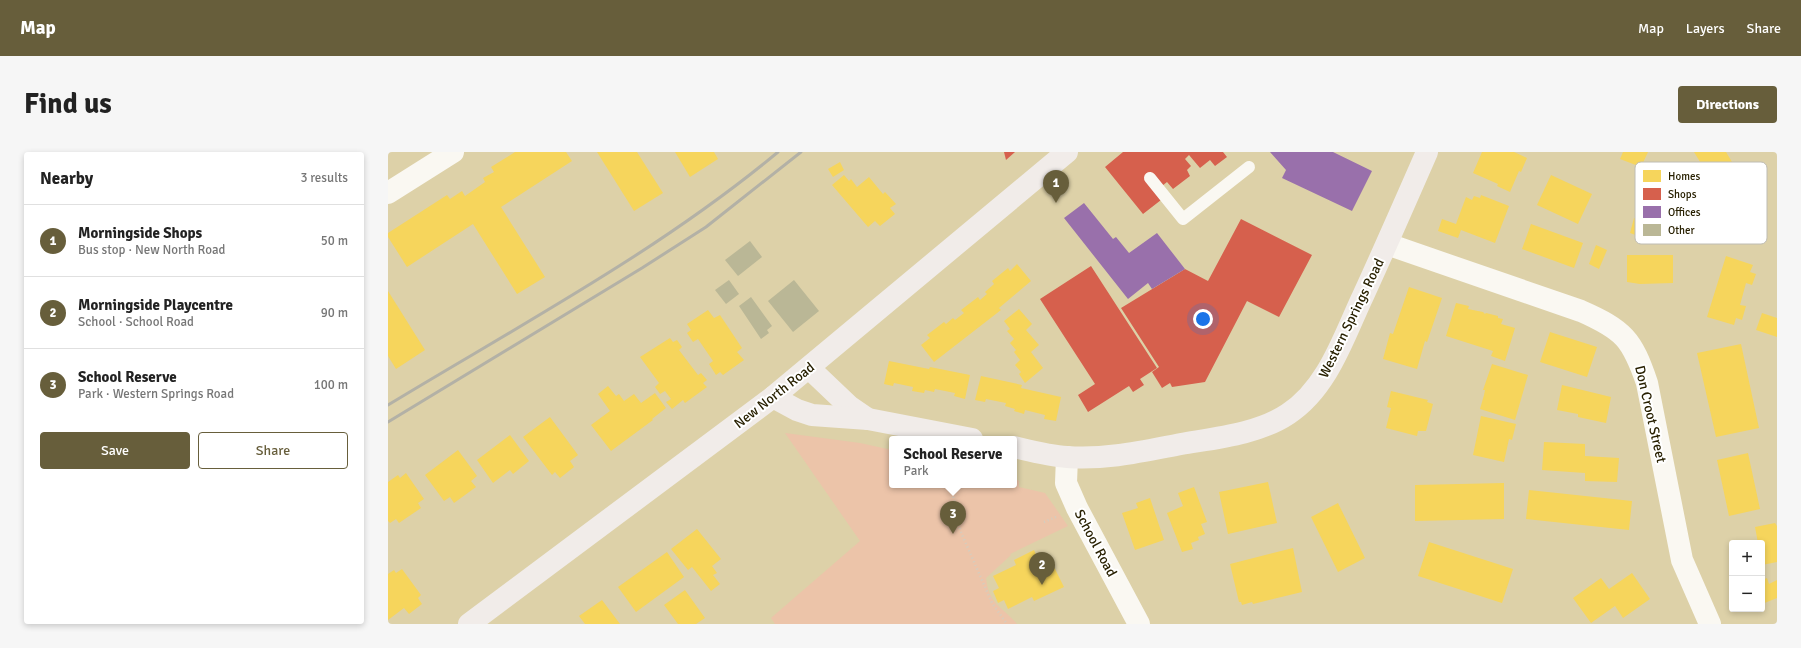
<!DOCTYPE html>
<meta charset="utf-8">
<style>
body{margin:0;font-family:Signika,sans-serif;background:#f6f6f6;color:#222}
.controls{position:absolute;right:12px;bottom:12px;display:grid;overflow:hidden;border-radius:4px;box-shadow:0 2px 6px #0003}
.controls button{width:36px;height:36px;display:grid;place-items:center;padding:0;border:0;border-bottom:1px solid #e0e0e0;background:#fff;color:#222;font:20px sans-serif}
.you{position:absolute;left:815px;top:167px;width:14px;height:14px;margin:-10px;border:3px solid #fff;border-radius:50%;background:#1a73e8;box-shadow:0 0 0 6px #1a73e833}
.badge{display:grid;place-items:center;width:26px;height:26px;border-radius:50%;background:#675e3b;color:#fff;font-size:13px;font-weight:700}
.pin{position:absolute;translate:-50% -33px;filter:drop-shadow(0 1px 2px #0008)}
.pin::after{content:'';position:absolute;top:21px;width:14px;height:12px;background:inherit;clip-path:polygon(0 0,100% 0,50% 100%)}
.popup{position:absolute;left:501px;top:284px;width:128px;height:52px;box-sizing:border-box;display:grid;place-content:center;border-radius:4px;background:#fff;filter:drop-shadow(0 1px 3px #0005);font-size:13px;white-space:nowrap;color:#767676}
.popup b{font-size:15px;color:#222}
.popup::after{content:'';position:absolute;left:50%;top:100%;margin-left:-8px;border:8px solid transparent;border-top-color:#fff}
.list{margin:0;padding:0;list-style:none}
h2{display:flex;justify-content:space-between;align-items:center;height:52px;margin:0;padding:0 16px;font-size:17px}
h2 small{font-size:13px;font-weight:400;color:#767676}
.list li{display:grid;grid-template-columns:26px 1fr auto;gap:12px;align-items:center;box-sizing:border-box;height:72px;padding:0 16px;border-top:1px solid #e0e0e0}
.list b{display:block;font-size:15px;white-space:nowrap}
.list p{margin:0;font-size:13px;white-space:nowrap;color:#767676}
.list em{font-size:13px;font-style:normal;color:#767676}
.actions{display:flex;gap:8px;padding:12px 16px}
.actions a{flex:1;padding:9px 0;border:1px solid #675e3b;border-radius:4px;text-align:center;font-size:14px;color:#675e3b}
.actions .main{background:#675e3b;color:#fff}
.map{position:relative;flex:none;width:1389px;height:472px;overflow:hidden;border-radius:4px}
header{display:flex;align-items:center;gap:24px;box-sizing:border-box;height:56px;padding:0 20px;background:#675e3b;color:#fff}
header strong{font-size:19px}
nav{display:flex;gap:22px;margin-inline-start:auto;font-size:14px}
.intro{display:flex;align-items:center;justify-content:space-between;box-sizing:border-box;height:96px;padding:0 24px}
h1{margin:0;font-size:28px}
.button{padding:10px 18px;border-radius:4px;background:#675e3b;color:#fff;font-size:14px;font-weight:700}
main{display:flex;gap:24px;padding:0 24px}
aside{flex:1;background:#fff;border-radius:4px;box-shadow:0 2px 6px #0003}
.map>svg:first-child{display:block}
</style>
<header>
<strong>Map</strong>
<nav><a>Map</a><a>Layers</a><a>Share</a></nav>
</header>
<div class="intro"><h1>Find us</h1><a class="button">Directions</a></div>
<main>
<aside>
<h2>Nearby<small>3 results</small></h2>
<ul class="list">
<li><span class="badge">1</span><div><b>Morningside Shops</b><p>Bus stop · New North Road</p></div><em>50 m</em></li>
<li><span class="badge">2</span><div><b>Morningside Playcentre</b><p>School · School Road</p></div><em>90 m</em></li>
<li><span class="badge">3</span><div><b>School Reserve</b><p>Park · Western Springs Road</p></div><em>100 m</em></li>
</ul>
<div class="actions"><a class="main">Save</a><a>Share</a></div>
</aside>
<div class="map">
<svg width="1389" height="472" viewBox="0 0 1389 472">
<rect width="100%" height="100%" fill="#ddd1a8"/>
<path fill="#ecc4a9" d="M397,281l75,10 32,7v35h122v-7l5,3v6l26,6 23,33 -58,28 1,1 -25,23c3,27 16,28 31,46h-242l-4,-6 89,-77z"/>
<g fill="#f6d55c">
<path d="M127,0h51l6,9 -71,46 44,70 -28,17 -44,-70 -66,43 -19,-30v-4l59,-38 3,4 12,-8 3,5 20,-14 -2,-4 11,-6 -3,-5z"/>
<path d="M209,0h40l26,41 -29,18z"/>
<path d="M287,0h39l4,7 -28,18z"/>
<path d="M1094,0h32l13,6 -6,14 -2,-1 -9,21 -13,-6 1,-2 -25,-11z"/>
<path d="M1235,0h25l-7,15 -21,-8z"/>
<path d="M1306,0h32l26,43 -23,14z"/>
<path d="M452,10l4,8 -11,7 -5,-8z"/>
<path d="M456,23l5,6 2,-2 6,8 12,-10 14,17 2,-2 11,12 -6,4 5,6 -15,12 -5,-5 -7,6 -36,-42z"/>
<path d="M1163,23l41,19 -14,30 -41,-19z"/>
<path d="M1093,43l28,11 -14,37 -34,-13 -3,8 -20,-7 4,-12 14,5 10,-27 6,3 2,-4 6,2z"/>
<path d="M1246,66l21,7 -5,15 -20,-7z"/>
<path d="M1143,72l52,19 -9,25 -52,-19z"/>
<path d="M1208,93l11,5 -8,19 -10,-5z"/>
<path d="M1239,103h46v28l-33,1 -13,-2z"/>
<path d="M1338,104l27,9 -3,7 6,2 -4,11 -6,-2 -6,22 6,1 -4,14 -6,-2 -2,7 -27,-8z"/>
<path d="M629,112l14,17 -32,27 2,2 -67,52 -13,-17 9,-7 -3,-3 17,-13 2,2 7,-6 2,2 9,-7 -3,-3 17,-13 2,3 7,-6 -2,-2 9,-8 -2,-3 16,-13 2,3z"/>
<path d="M1021,135l33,11 -15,44 -2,-1 -8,28 -34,-10 7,-26 3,1z"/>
<path d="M0,139l37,59 -29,19 -8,-13z"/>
<path d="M1068,151l13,3 -1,3 15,3 2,2 1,-1 12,3v2l5,1 -2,5 14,4 -10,33 -14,-5 2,-5 -47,-15z"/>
<path d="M631,157l13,15 -6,6 13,15 -8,7 12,16 -18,15 -6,-9 2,-2 -6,-7 5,-5 -6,-8 2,-2 -6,-7 4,-4 -7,-8 3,-2 -6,-8z"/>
<path d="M320,158l6,8 6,-3 22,33 -5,4 7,8 -21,15 -3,-3 -4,3 -7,-11 4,-3 -15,-22 -5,3 -6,-9 4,-3 -4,-6z"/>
<path d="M1374,161l15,5v19l-21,-7z"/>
<path d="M1162,180l47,15 -10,30 -47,-15z"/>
<path d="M282,186l3,4 4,-2 5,7 -3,3 19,25 3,-2 6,7 -4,3 4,4 -22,16 -2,-3 -11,9 -6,-7 5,-3 -6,-8 -5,3 -5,-7 4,-4 -19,-26z"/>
<path d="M1353,192l18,84 -43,9 -19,-84z"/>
<path d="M501,209l40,8 1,-2 40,8 -5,24 -11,-3 1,-3 -20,-4 -1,3 -9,-2 -1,3 -12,-2 1,-4 -19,-4 -1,3 -9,-2z"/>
<path d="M1104,212l36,11 -13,45 -35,-11 4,-14 1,-5h-2z"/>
<path d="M593,224l41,9 -1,3 40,9 -5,24 -12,-2 1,-4 -20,-5 -1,4 -10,-3 1,-2 -10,-3 1,-3 -20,-4 -1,3 -10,-2z"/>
<path d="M1174,233l49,12 -5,26 -28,-6v-3l-21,-4z"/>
<path d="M220,234l8,10 3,-2 5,7 10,-7 7,9 14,-10 11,15 -14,11 1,1 -42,31 -20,-26 19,-14 -12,-17z"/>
<path d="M1003,239l37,9 -1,2 6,2 -7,27h-8l-1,5 -31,-8 5,-20 -4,-1z"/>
<path d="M1093,264l35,8 -4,16 -3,-1 -5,23 -31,-7z"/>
<path d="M162,265l28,38 -8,6 4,6 -14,11 -5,-6 -3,3 -29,-38z"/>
<path d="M122,283l19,26 -16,13 -3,-4 -17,13 -16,-23z"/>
<path d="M1156,290l41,2v12l34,2 -2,24 -32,-1v-8l-43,-3z"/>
<path d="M70,298l19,26 -6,5 5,6 -22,16 -4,-6 -6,4 -19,-26z"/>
<path d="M1360,301l12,56 -31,7 -12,-56z"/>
<path d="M18,321l18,26 -6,4 3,5 -22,15 -3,-4 -6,4 -2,-2v-39l10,-7 2,3z"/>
<path d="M880,330l9,41 -49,11 -9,-42z"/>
<path d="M1116,331v36l-89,2v-36z"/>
<path d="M806,335l13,35 -6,2 4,10 -7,3 1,3 -8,3 2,6 -11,3 -15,-39 16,-7 -5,-13z"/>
<path d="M1141,338l103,11 -3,29 -103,-11z"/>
<path d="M762,346l14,42 -29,10 -13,-37 16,-5 -2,-5z"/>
<path d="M950,351l27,55 -27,14 -27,-55z"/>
<path d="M1387,371l2,3v36l-15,3v-22h-4l-3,-16z"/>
<path d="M309,377l24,30 -9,7 5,7 -4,2 7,9 -9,7 -19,-24 -4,3 -17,-21z"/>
<path d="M1041,390l84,27 -11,34 -84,-27z"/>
<path d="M905,396l9,44 -49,12 -1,-2 -10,3 -1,-3h-2l-9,-38z"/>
<path d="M646,398l4,9 10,-4 16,32 -30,14 -2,-4 -24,12 -4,-9 -6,3 -5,-12 6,-3 -6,-12 23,-11 -2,-5z"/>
<path d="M279,400l17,25 -48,35 -18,-25z"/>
<path d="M14,417l19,26 -3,3 4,6 -13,10 -5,-6 -16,12v-46l6,-4 2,3z"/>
<path d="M1244,421l18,26 -27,19 -8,-12 -24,17 -18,-25 28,-20 8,11z"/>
<path d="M1379,426l2,6 8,-4v18l-15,6v-24z"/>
<path d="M297,438l20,28 -9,6h-18l-14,-19z"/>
<path d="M214,448l18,24h-35l-6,-8z"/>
</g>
<g fill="#d6604d">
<path d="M616,0h11l-9,8z"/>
<path d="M735,0h100l4,5 -12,9 -5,-6 -10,8 -11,-13 -4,4 6,7 -4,4 3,6 -17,13 -6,-7 -5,4 -1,14 -18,14 -38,-47z"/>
<path d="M853,67l71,36 -33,62 -32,-16 -42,81 -33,5 -2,-4 -8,5 -10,-16 7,-5 -38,-59 64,-39 23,12z"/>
<path d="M703,114l66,102 -17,11 4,6 -11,7 -4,-6 -41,26 -10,-17 17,-11 -55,-85z"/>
</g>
<g fill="#9970ab">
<path d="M882,0h63l39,19 -20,40 -70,-33 4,-8z"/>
<path d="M696,51l29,36 3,-2 13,16 28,-20 28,36 -33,20 -4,-6 -20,16 -64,-81z"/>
</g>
<g fill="#bab796">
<path d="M362,89l12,16 -24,19 -13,-16z"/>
<path d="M341,128l10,14 -13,10 -11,-14z"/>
<path d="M406,128l25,31 -26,21 -25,-31z"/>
<path d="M363,145l21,29 -5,4 2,3 -8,6 -22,-33z"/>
</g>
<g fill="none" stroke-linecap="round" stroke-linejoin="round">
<g stroke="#d2cec1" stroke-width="2.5" stroke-dasharray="1 3" stroke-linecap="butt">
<path d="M563,333l9,45 32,73 15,21"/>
<path d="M656,370l12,-5"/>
</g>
<path stroke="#faf8f2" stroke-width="12" d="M762,26l33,41 66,-52"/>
<g stroke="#faf8f2" stroke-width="22">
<path d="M0,41l65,-41"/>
<path d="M999,92l194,67c43,19 51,28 66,72l35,177 28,64"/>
<path d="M679,305l-1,26 11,25 62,116"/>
</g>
<g stroke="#f1ece9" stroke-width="22">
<path d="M421,216l40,38 19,13"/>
<path d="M385,245l24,13 15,5 56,4 104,20"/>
<path d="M626,295c17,4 36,9 53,10 39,3 77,-6 114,-13 35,-6 77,-10 107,-30 40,-26 56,-78 75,-118 22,-48 43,-96 64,-144"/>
<path d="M81,472l304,-227 294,-245"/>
</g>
<g stroke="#b3b1a6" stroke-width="3">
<path d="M0,253c132,-80 271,-154 390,-253"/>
<path d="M0,270l254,-154 64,-41 95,-75"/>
</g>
</g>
<g text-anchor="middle" stroke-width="4" stroke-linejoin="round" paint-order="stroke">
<g font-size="14" fill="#282001" stroke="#fff">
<text transform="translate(963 166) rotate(-64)" y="5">Western Springs Road</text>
<text transform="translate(386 243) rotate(-38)" y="5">New North Road</text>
<text transform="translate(1263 262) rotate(77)" y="5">Don Croot Street</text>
<text transform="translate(708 391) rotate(62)" y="5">School Road</text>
</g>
</g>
<rect x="1247" y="10" width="132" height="82" rx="6" fill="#fff" stroke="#bebcb3" stroke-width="1"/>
<rect x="1255" y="18" width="18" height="12" fill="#f6d55c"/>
<rect x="1255" y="36" width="18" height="12" fill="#d6604d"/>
<rect x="1255" y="54" width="18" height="12" fill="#9970ab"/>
<rect x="1255" y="72" width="18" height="12" fill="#bab796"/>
<g font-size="11" fill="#282001">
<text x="1280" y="28">Homes</text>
<text x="1280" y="46">Shops</text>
<text x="1280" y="64">Offices</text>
<text x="1280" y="82">Other</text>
</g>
</svg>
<div class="controls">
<button>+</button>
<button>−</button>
</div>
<div class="you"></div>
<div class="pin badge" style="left:668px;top:51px">1</div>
<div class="pin badge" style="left:654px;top:433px">2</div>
<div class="pin badge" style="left:565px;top:382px">3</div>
<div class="popup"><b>School Reserve</b>Park</div>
</div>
</main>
